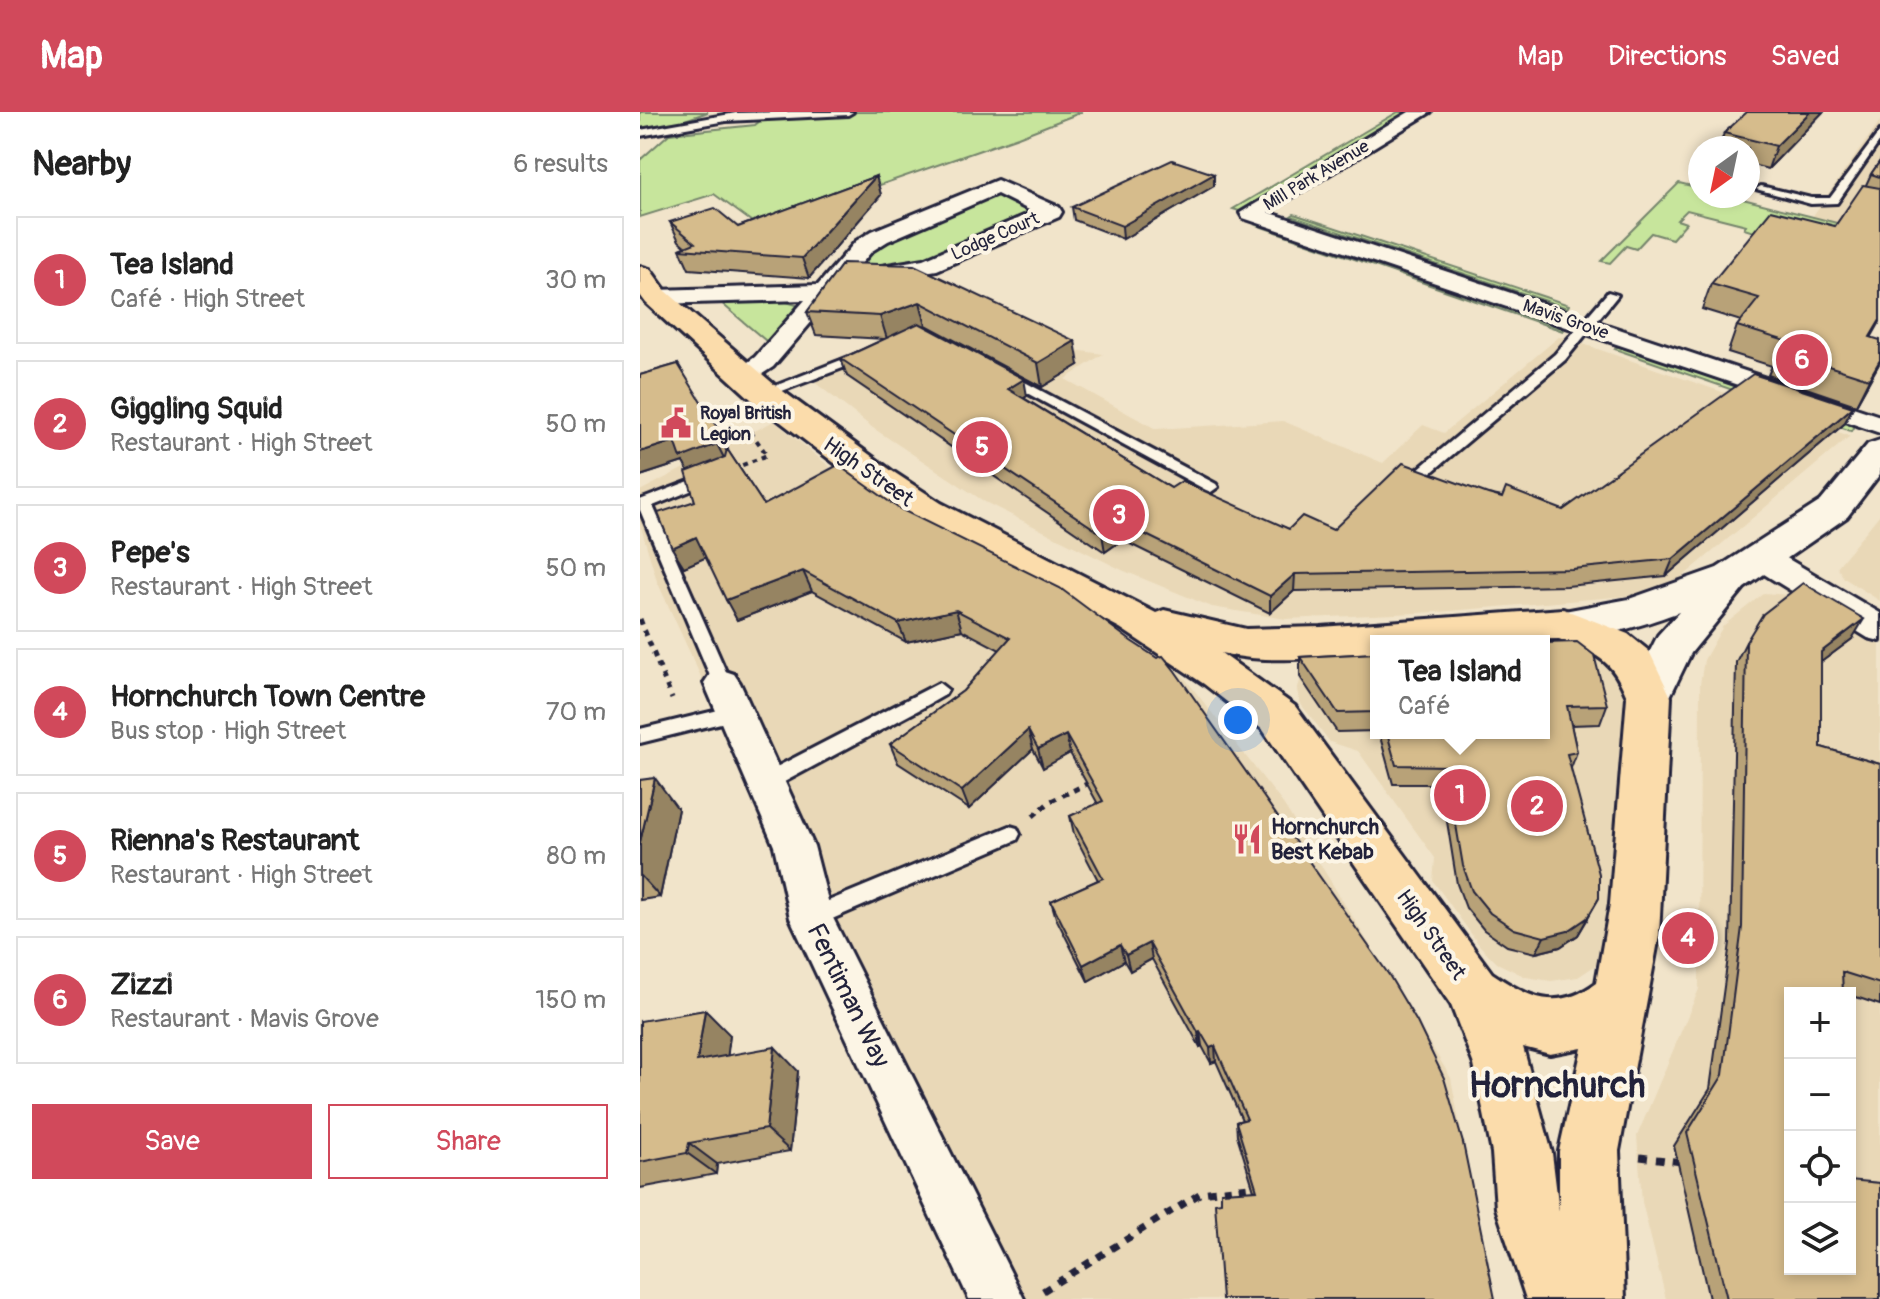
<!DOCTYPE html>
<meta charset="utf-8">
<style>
body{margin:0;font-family:Pangolin,sans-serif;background:#f6f6f6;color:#222}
.controls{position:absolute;right:24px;bottom:24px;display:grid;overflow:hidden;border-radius:0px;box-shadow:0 4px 12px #0003}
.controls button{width:72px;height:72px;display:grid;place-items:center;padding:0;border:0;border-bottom:2px solid #e0e0e0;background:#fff;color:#222;font:40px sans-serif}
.compass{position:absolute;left:1048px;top:24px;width:72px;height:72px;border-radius:50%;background:#fff;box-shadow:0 4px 12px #0003;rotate:213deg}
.you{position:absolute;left:598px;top:608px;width:28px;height:28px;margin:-20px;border:6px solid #fff;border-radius:50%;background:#1a73e8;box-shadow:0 0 0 12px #1a73e833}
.badge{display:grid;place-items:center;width:52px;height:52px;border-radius:50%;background:#d1495b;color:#fff;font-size:26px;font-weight:700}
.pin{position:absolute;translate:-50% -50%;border:4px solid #fff;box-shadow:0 2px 8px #0006}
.popup{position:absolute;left:730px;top:523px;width:180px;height:104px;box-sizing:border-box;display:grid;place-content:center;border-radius:0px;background:#fff;filter:drop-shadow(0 2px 6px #0005);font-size:26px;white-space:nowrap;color:#767676}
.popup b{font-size:30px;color:#222}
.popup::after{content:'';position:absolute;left:50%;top:100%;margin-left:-16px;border:16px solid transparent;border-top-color:#fff}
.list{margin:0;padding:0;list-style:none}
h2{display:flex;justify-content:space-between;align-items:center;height:104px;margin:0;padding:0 32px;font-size:34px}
h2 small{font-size:26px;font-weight:400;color:#767676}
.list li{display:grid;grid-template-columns:52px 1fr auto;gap:24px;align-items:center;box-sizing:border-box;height:128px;margin:0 16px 16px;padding:0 16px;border:2px solid #e0e0e0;border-radius:0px}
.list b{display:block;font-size:30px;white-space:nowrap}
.list p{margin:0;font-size:26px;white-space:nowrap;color:#767676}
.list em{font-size:26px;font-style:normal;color:#767676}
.actions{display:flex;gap:16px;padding:24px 32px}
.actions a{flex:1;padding:18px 0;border:2px solid #d1495b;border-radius:0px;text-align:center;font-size:28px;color:#d1495b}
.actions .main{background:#d1495b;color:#fff}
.icon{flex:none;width:44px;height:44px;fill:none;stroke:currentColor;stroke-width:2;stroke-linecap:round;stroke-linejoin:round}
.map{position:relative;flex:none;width:1240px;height:1187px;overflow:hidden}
header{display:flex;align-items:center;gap:48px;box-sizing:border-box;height:112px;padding:0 40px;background:#d1495b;color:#fff}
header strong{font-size:38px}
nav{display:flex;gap:44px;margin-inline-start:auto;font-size:28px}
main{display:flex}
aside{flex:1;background:#fff}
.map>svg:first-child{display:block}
</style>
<header>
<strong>Map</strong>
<nav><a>Map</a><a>Directions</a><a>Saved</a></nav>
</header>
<main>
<aside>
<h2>Nearby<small>6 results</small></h2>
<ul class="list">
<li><span class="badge">1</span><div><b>Tea Island</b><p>Café · High Street</p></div><em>30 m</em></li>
<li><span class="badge">2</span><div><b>Giggling Squid</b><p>Restaurant · High Street</p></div><em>50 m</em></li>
<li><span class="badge">3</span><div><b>Pepe's</b><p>Restaurant · High Street</p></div><em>50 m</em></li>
<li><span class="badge">4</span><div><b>Hornchurch Town Centre</b><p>Bus stop · High Street</p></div><em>70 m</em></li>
<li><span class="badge">5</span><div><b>Rienna's Restaurant</b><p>Restaurant · High Street</p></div><em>80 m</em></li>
<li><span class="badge">6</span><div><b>Zizzi</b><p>Restaurant · Mavis Grove</p></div><em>150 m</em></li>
</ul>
<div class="actions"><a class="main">Save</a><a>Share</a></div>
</aside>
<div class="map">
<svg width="1240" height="1187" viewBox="0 0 1240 1187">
<rect width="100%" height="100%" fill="#f1e4ca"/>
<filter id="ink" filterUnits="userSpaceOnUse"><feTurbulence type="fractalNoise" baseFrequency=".0125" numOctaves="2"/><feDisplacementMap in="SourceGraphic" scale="16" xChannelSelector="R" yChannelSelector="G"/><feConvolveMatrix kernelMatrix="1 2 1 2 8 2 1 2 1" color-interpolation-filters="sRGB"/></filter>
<g filter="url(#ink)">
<g fill="#e9d8b7" fill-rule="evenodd">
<path d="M1240,9v113l-68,-17z"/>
<path d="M336,199l76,36 51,7 -38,25 91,50 127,-8 100,42 40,-38 21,8 116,-97 290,100 -170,143 -41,16 -201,17 -152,7 -74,-12 -90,-37 -137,-68 -112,-74 -69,-54z"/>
<path d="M134,309l116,95 290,156 104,133 167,273 41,221h-528l-23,-66 -134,-325 -150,-327 -17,-57v-33z"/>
<path d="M1240,402v87l-36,-23 -7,-11z"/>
<path d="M1124,481l24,2 92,47v657h-214l-24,-97 -5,-66 62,-147 1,-305 4,-24 19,-34zM1150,881h60v276h-60z"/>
<path d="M923,530l35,6 32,35 -22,261 -12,21 -18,12 -27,4 -25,-4 -29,-14 -17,-17 -47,-65 2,-23 -77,-107 -28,-9 -30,-39 -3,-13 5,-15 74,-20v78h168v-90z"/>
</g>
<g fill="#c7e59c" stroke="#74846c" stroke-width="2">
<path d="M0,0h68l-43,15 -25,4z"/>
<path d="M131,0h311l-64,25 -259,90 -45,-33 -74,23v-57l29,-26 86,-9z"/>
<path d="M758,0h9l-168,99 -6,-2z"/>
<path d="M1039,71l21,5v8h31l149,38h-120l-16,-5 2,-4 -59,-15 -10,10 9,3 -14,16 -21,-6 -15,16 -10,-3 -16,17 -9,-2z"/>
<path d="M357,80l42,19 -125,54 -50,1 3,-11 7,-9z"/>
<path d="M654,102l275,91 -2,3 -276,-92z"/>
<path d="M621,111l305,104 -3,4 -307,-106z"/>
<path d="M143,189l17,5 -28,40 -52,-44z"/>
<path d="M979,233l235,81 -3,5 -236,-82z"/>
</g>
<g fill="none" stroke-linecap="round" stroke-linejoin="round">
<g stroke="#22223b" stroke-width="6">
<g id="service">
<path d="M152,0h61l-5,3 -122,6 -86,15v-6l96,-17z"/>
<path d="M1240,19v10l-43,62 -26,1 -55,-15 5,-3 50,12h19z"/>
<path d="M968,180l10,3 -53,65 -139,117 7,3v6l-5,2 -17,-7v-6l144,-121z"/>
<path d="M224,239l5,1v6l-100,38 -5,1 -7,-4z"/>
<path d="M366,260l210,112 2,3 -7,5 -5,-2 -205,-111 -2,-3z"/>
<path d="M70,361l7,5 -2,3 -62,25 78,177 -9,7 -9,-7 -73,-173v-10z"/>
<path d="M299,571l9,7 -3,5 -21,12 -151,81 -7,2 -7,-2 -3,-6 3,-6z"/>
<path d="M95,594l6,2 3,5 -3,5 -101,25v-14z"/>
<path d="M370,714l7,2 3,6 -3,6 -206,88 -7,-3 -4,-7 4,-7z"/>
</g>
</g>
<g stroke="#22223b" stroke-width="6">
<g id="minor">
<path d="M769,0h22l-163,100 612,204v17l-637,-215 -3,-5z"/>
<path d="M357,68l62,27 3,5 -3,5 -122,53 -66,11 -8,-2 -4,-5 4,-5 61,-10 109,-47 -36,-18 -109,47 -16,10 -99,116 -20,13h-18l-4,-6 24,-17 50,-57 -149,4 -8,-2 -4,-5 4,-5 8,-2 162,-5 38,-44 16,-10z"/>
<path d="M1122,435l11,3 107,63v28l-12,-3 -117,-72 -5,-8 5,-8z"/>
<path d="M82,558l12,4 6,9 74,163 18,70 192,383h-55l-179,-381 -16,-72 -70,-163 6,-9z"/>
</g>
</g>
<g stroke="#22223b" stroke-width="6">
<path id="tertiary" d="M1240,328v34l-33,43 -103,71 -53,65 -27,56 -15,5 -15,-5 -7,-12 31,-62 21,-23c-35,13 -94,33 -131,22l-6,-10 6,-10 81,-15 88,-31 104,-67 47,-57z"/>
</g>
<g stroke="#22223b" stroke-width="6">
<path id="primary" d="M0,154l10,3 16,22 110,95 116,85 49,32 215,110 8,-3 82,19 75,-2 242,-18 65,25 21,17 22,46 -12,239 -40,215 6,148h-99l-30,-91 -4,-55 -18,-88 -23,-60 -188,-275 -59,-46 -84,-56 -205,-109 -49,-32 -114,-87 -106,-97 -6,-8zM919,527c38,16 52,18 68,58l-17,207 -14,79c-39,29 -67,15 -104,-10l-197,-267 -74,-53c49,12 104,4 155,0v-12zM883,935l27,7 32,-6 -23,103v60l-7,-58z"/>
</g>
<path stroke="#22223b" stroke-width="4" stroke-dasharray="5 5" stroke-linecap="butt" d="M93,357l34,-14 -19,-27"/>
<g stroke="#22223b" stroke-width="5" stroke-dasharray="6 6" stroke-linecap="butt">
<path d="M0,507l32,80"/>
<path d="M393,704l18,-15 42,-20"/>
</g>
<g stroke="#22223b" stroke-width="7" stroke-dasharray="8 8" stroke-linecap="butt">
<path d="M1000,1045l42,5"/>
<path d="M403,1179l158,-98 56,-7"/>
</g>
<use href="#service" fill="#fcf5e5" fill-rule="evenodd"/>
<use href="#minor" fill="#fcf5e5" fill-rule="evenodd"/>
<use href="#tertiary" fill="#fcf5e5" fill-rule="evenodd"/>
<use href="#primary" fill="#fbdcab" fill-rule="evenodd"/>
</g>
<g fill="#b8a278" stroke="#22223b" stroke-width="2">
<path d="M1183,0l-55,57 -20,-5v-16h-29l5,-15z"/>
<path d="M1240,49v161l-9,16 9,24 -24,43 -88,-30 4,-9 -44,-14 9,-26 4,-5 -39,-12 9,-25 124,-58 31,-41 5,-11z"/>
<path d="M236,64l5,19 -72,83 -120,-9 -9,-20 6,-2 -7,-6 -9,-19 68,5z"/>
<path d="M574,74l-91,53 -49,-19 -2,-13z"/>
<path d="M203,151l236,102 -37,22 -116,-62 -2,1 103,70 -3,2 147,90 118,41 44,1 155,-36 75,16 290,-103 -9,17 -178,152 -99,10 -273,5 -24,22 -148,-73 -17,12 -258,-176 -6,-17 43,-20 -68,-4 -9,-23z"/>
<path d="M38,252l49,85 37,56 134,3 565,635 -209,47 -17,-55 -1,-13 6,-2 -26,-59 -5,2 -9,-17 -2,1 -48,-88 -22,12 -6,-10 -36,20 -32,-63 -5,-17 47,-21 -24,-46 -4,-18 28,-12 -28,-51 -27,15 -10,-19 -64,60 -71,-46 -8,-19 73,-53 37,-41 -38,-20 -56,12 -94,-51 -75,29 -31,-63 -22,10 11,-66 -7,-30 -5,-9 -43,14v-101z"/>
<path d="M1212,527l-31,23v85l59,17v241l-30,-10v-2h-60l90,306h-171l-35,-153 36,-57 20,-146 6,-281 10,-20z"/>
<path d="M904,531l63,62 -7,19 -29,1 6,27 -6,16 19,147 -12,20 -18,12 -24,6 -29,-7 -23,-16 -18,-22 -9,-24 -16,-100h-48l-14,-51h165z"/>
<path d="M736,541v78l-39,1 -37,-55v-20z"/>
<path d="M0,668l38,29 -18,88 -20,3z"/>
<path d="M0,909l90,14 -3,21 71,15 -8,80 -73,13 -1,10 -76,14z"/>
</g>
<g fill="#968462" stroke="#22223b" stroke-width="2">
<path d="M1170,0h13l-55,57 8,-23z"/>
<path d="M574,62v12l-91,53 -1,-13z"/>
<path d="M236,64l5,19 -72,83 -7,-20z"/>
<path d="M280,190l6,23 -39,14 -7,-23z"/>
<path d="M435,229l4,24 -37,22 -4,-24z"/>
<path d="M1240,248v2l-24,43 13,-26z"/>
<path d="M384,267l3,17 -15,10 -4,-17z"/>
<path d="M1213,295l-9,17 -178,152 7,-17z"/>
<path d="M78,317l10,20 -2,1 -12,-19z"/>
<path d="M35,329l42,3 10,20 -36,14 -8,-16 -43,14v-24z"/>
<path d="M480,410l2,18 -17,12 -3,-18z"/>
<path d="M56,425l11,20 -23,10 -12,-19z"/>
<path d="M163,459l9,20 -75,29 -11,-20z"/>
<path d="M655,462l-1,17 -24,22v-17z"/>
<path d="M316,498l6,20 -56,12 -8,-19z"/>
<path d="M1224,507l-12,20 -43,32 12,-19z"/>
<path d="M388,618l5,19 -64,60 -7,-18z"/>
<path d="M426,623l4,18 -27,15 -5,-19z"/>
<path d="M15,666l23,31 -18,88 -20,-22v-33z"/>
<path d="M959,786l-21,37 -18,12 -24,6 8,-16z"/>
<path d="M509,831l3,16 -22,12 -4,-16z"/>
<path d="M480,833l4,16 -36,20 -5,-16z"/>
<path d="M65,898l25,25 -6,50 -27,-24z"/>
<path d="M560,919l2,15 -2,1 -2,-15z"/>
<path d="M575,934l1,15 -5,2 -1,-15z"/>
<path d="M135,935l23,24 -8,80 -24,-22z"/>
<path d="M49,1031l28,21 -1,10 -29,-21z"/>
</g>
<g fill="#d6bc8c" stroke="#22223b" stroke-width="2">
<path d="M1107,0h63l-34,34 -52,-13z"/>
<path d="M532,48l42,14 -92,52 -50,-19z"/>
<path d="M1240,49v16l-9,-3z"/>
<path d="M236,64l-74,82 -122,-9 15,-6 -25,-21 45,-14 23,19z"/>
<path d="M1223,73l17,3v132l-10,17 10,3v20l-11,19 -91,-29 11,-8 -52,-16 22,-28 -48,-14 60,-74 64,16z"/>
<path d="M203,151l71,2 161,76 -37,22 -118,-61 -40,14 -73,-4z"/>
<path d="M279,211l105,56 -16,10 163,99 11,-7 107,48 13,-13 31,14 70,-67 85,31 14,4 4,-10 57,22 190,-136 100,33 -180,152 -101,10 -277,5 -25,22 -150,-74 -18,12 -261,-175z"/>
<path d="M38,252l40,65 -4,2 10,14 -7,-1 -36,14 -6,-17 -35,11v-77z"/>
<path d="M87,337l37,56 74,-40 60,43 162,80 71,53 26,17 6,-2 12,15 214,304 28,47 27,56 19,65 32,156h-273l-7,-96 6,-1v-10l36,-2 -21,-68 11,-3 -32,-73 -5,2 -10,-17 -2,1 -49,-89 -23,12 -6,-10 -37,20 -32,-64 52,-23 -33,-62 33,-15 -37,-66 -28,14 -10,-19 -66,61 -72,-47 73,-53 47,-53 -54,-28 -58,13 -95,-52 -77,29 -30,-63 -24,11 -14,-35 37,-12 -9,-29 39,-15z"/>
<path d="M1163,471l61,36 -43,33v95l59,17v220l-38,-12 1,21h-53v276h60v-89l30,3v116h-153l-40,-166 36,-58 19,-148 4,-285 17,-28z"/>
<path d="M937,530l17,13 13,50 -40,1 10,46 -10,2 32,120v24l-12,20 -19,13 -24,6 -30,-8 -24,-16 -18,-22 -9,-25 -17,-100 -50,-1 -9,-32h157v-90z"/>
<path d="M736,541v59l-38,1 -38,-56z"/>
<path d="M15,666l-15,64v-62z"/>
<path d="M65,898l-8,51 78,-14 -9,82 -77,14 -2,10 -47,9v-141z"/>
</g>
</g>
<defs>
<g id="civic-bare" transform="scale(2.4)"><path d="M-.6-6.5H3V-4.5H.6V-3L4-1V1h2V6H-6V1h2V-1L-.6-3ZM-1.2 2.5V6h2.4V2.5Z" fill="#d1495b" stroke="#fcf5e5" stroke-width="2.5" paint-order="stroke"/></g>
<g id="restaurant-bare" transform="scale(2.4)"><path d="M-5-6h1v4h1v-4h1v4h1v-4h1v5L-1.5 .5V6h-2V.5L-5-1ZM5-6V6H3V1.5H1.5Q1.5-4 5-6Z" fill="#d1495b" stroke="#fcf5e5" stroke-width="2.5" paint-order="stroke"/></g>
</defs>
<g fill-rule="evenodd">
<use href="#civic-bare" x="36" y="311"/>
<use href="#restaurant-bare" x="607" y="727"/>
</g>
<g text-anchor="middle" stroke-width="8" stroke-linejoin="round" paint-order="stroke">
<g font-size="18" fill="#22223b" stroke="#fcf5e5">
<text transform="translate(676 63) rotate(-31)" y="6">Mill Park Avenue</text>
<text transform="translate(355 124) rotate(-24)" y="6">Lodge Court</text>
<text transform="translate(926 207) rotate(19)" y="6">Mavis Grove</text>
</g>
<g font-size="18" font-weight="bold" fill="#22223b" stroke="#fcf5e5" text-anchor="start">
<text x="60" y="307">Royal British<tspan x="60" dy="21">Legion</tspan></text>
</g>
<g font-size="22" fill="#22223b" stroke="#fcf5e5">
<text transform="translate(229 359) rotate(35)" y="8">High Street</text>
<text transform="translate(792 822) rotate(55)" y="8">High Street</text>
</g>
<g font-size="22" font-weight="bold" fill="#22223b" stroke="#fcf5e5" text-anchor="start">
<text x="631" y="722">Hornchurch<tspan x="631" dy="25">Best Kebab</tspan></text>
</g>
<g font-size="26" fill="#22223b" stroke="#fcf5e5">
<text transform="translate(209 883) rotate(64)" y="9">Fentiman Way</text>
</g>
<g font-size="36" font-weight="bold" fill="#22223b" stroke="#fcf5e5">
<text x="917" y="985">Hornchurch</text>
</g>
</g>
</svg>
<div class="controls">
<button>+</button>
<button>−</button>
<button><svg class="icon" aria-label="locate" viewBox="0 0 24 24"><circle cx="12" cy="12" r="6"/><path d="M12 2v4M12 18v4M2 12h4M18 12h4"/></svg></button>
<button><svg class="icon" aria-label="layers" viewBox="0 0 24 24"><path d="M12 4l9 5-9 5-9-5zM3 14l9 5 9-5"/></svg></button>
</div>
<svg class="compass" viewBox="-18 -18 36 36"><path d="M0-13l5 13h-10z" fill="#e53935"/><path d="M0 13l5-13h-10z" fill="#767676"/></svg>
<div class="you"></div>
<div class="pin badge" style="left:820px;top:683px">1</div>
<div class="popup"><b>Tea Island</b>Café</div>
<div class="pin badge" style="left:897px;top:694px">2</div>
<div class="pin badge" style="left:479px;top:403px">3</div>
<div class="pin badge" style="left:1048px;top:826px">4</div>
<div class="pin badge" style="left:342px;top:335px">5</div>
<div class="pin badge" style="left:1162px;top:248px">6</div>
</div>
</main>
